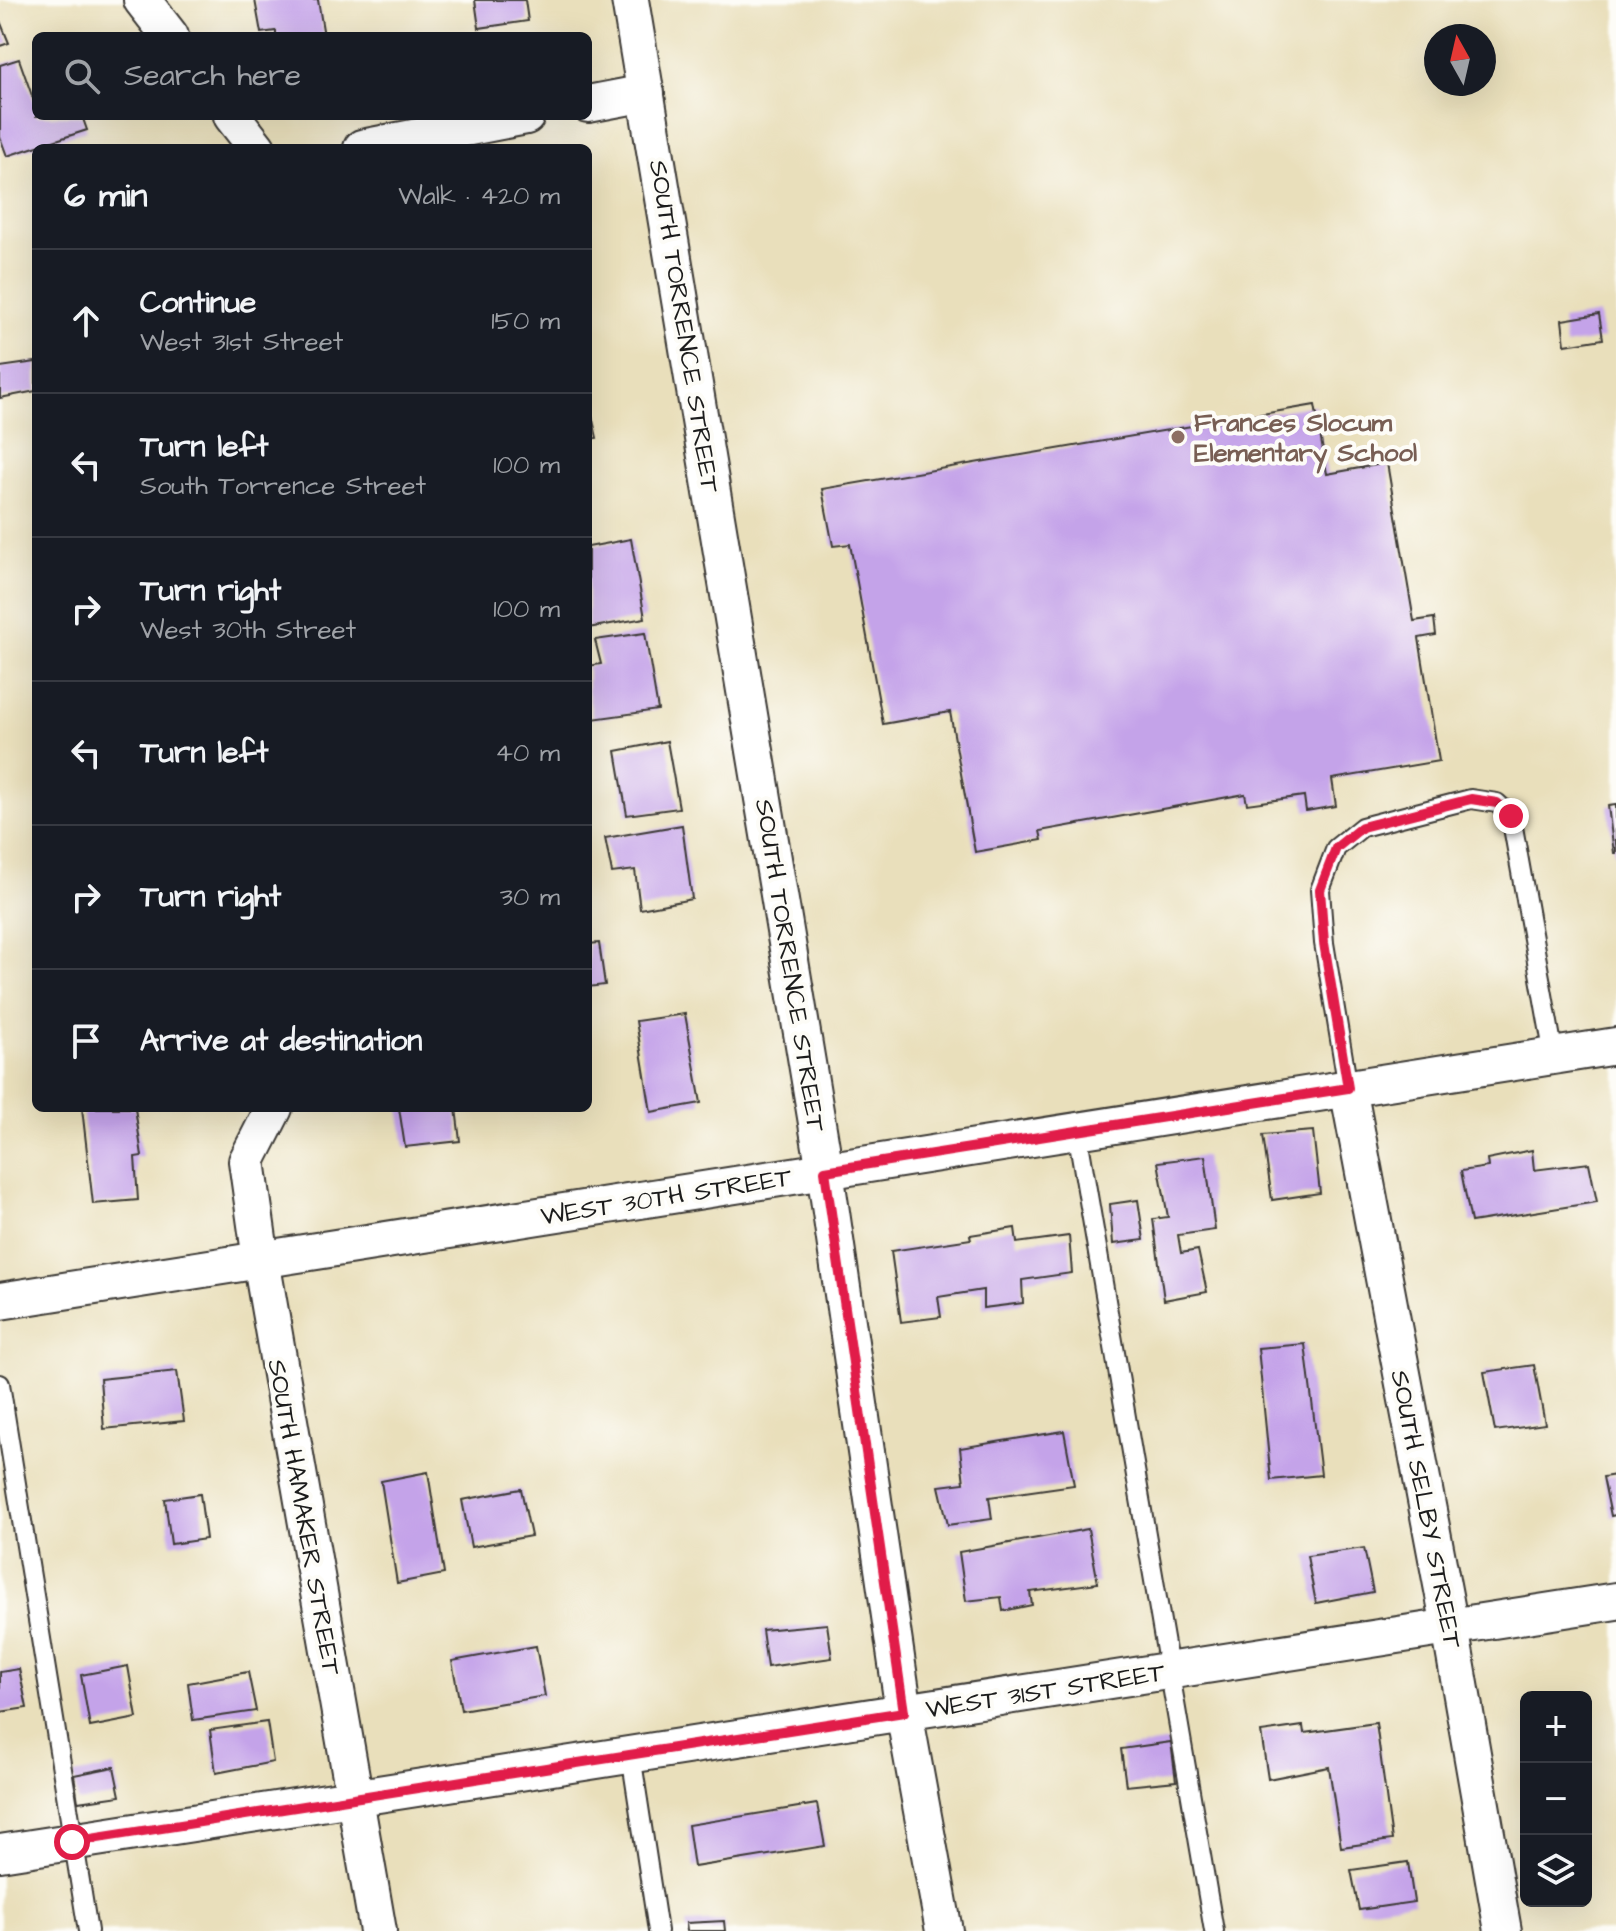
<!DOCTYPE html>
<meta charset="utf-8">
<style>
body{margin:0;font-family:"Architects Daughter",sans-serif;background:#20242c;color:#f1f3f6}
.controls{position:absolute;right:24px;bottom:24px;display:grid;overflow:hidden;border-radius:12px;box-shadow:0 8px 32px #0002}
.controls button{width:72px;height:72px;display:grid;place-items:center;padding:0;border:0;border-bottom:2px solid #363941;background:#171b24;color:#f1f3f6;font:40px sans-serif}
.compass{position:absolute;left:1424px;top:24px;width:72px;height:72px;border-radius:50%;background:#171b24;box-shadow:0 8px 32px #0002;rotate:352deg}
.stop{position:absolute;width:24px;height:24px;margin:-18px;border:6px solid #e11d48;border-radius:50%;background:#fff}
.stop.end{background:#e11d48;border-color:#fff;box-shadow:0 2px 8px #0008}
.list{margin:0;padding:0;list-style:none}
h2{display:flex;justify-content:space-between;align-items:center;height:104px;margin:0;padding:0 32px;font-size:34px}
h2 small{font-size:26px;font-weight:400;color:#9ea1a6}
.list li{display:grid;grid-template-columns:52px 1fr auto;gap:24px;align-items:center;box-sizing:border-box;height:144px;padding:0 32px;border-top:2px solid #363941}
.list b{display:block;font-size:30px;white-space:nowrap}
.list p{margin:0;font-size:26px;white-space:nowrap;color:#9ea1a6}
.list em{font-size:26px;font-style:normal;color:#9ea1a6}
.icon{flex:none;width:44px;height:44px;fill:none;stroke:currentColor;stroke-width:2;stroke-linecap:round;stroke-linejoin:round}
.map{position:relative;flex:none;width:1616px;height:1931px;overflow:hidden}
.search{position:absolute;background:#171b24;box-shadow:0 8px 32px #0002;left:32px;top:32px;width:560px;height:88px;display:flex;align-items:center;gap:20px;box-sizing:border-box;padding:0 28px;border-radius:12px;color:#9ea1a6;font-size:30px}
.panel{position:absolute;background:#171b24;box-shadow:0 8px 32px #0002;left:32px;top:144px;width:560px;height:968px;border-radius:12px}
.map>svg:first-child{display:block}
</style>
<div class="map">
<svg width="1616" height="1931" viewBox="0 0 1616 1931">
<rect width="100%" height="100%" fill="#fdfcf7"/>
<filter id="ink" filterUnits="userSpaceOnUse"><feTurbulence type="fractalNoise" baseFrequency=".0125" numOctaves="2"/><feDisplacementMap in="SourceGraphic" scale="16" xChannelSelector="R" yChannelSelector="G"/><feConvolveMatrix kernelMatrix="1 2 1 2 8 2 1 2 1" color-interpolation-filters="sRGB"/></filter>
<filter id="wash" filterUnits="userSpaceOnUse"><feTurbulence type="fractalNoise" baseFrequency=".006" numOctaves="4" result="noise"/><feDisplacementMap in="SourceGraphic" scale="32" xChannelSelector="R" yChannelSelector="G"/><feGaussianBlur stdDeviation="1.8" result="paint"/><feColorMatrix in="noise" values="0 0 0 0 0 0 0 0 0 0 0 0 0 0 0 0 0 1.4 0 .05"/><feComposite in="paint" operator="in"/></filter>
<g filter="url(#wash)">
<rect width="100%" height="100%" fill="#e9dfbb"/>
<g id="blocks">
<g fill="#c4a3e9">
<path d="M255,0h63l6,36h-48v-5l-15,2z"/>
<path d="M475,0h50l3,21 -49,7z"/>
<path d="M0,21l9,22 -9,3z"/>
<path d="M19,59l17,48v9h46l5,14 -80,26 -7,-19v-72z"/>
<path d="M1599,314l4,25 -38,6 -3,-25z"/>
<path d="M36,362v29l-36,7v-31z"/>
<path d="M588,397l9,41 -9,1z"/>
<path d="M1315,405l12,69 60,-11 27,158 20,-3 2,17 -17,3 20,123 -107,18 4,27 -30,5 -2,-15 -57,8 -2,-10 -205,37 2,9 -67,12 -25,-140 -67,12 -33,-180 -17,2 -11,-57z"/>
<path d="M631,539l14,79 -57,10v-81z"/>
<path d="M645,633l13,77 -65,9 -5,-28v-25l13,-2 -6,-24z"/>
<path d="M667,741l12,67 -52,7 -11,-64z"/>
<path d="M1616,805v48h-2l-6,-47z"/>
<path d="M682,825l10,74 -52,10 -5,-39 -23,3 -7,-35z"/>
<path d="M599,943l6,42 -17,2v-43z"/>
<path d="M685,1014l16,89 -50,9 -15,-91z"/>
<path d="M82,1108h53l7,48 -7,1 3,43 -45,4z"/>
<path d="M399,1108h57l4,33 -55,6z"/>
<path d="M1313,1131l7,62 -48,7 -9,-65z"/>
<path d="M1532,1150l2,20 55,-7 8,39 -126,20 -10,-51 27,-4 -1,-8z"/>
<path d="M1205,1156l10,74 -37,5 3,18 17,-3 9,42 -43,8 -11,-81 15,-2 -10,-55z"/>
<path d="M1138,1200l6,40 -31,4 -3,-40z"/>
<path d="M1015,1228l2,15 52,-7 3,37 -50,7 1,23 -40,5v-18l-45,7 3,20 -40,5 -10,-71 80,-12 -1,-4z"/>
<path d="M1305,1344l16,131 -50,5 -13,-132z"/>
<path d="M1534,1365l11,59 -50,7 -11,-59z"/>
<path d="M177,1371l7,50 -80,8 -4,-50z"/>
<path d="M1064,1431l10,54 -85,12 3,22 -44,6 -9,-39 25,-3 -4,-35z"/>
<path d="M428,1472l16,102 -47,9 -16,-102z"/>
<path d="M1616,1475v40l-5,1 -8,-39z"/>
<path d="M521,1489l10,47 -60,11 -9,-47z"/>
<path d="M200,1494l6,45 -35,5 -6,-45z"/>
<path d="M1088,1529l10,54 -68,9 2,13 -29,6 -2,-14 -35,4 -7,-49z"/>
<path d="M1364,1548l9,44 -57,11 -9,-47z"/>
<path d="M827,1624l5,34 -65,9 -5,-37z"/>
<path d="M536,1646l9,50 -84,14 -9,-49z"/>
<path d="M128,1666l9,52 -47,9 -9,-52z"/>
<path d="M19,1669l8,39 -27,4v-40z"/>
<path d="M248,1672l8,39 -63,9 -5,-37z"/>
<path d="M267,1722l6,40 -57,11 -6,-43z"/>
<path d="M1376,1723l16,117 -51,7 -12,-80 -61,12 -7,-47 42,-6 1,7z"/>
<path d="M1171,1742l5,39 -50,5 -5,-37z"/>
<path d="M114,1767l6,29 -42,6 -4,-27z"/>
<path d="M817,1804l8,42 -131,21 -6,-42z"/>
<path d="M1408,1862l6,40 -55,8 -8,-40z"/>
<path d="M724,1921l1,10h-38l-1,-8z"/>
</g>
</g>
</g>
<g filter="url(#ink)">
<use href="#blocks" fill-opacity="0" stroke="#3b3934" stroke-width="2"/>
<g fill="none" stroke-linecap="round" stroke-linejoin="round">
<g stroke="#3b3934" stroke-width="22">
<g id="service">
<path d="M1348,1088l-24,-145 -4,-53 16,-42 26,-21 109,-28 26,4 14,13 43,240"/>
<path d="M1077,1131l137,800"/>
<path d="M0,1384l88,547"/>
<path d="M631,1755l27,176"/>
</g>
</g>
<g stroke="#3b3934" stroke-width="40">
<g id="minor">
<path d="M142,0l28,36"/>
<path d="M630,0l195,1171 79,541 40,219"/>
<path d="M588,104l58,-11"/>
<path d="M232,116l25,32"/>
<path d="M362,148l164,-32"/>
<path d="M1348,1088l102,539 53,304"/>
<path d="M274,1108l-27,53 14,99 117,671"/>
<path d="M0,1301l1616,-255"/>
<path d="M0,1853l1616,-252"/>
</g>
</g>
<use href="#service" stroke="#fff" stroke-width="18"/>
<use href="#minor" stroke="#fff" stroke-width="36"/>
</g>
</g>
<g fill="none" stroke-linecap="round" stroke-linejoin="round" filter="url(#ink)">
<path stroke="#e11d48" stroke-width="10" d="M72,1842l832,-130 -79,-541 523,-83 -24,-145 -4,-53 16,-42 26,-21 109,-28 26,4 14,13"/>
</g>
<circle fill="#8d6e63" stroke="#fdfcf7" stroke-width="3" cx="1178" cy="437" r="8"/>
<g text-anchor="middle" stroke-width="8" stroke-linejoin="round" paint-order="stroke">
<g font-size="26" fill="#1c1c1c" stroke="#fdfcf7">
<text transform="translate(685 326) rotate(81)" y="9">SOUTH TORRENCE STREET</text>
<text transform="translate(791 965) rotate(81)" y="9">SOUTH TORRENCE STREET</text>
<text transform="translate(666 1196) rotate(-9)" y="9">WEST 30TH STREET</text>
<text transform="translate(1427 1509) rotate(79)" y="9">SOUTH SELBY STREET</text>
<text transform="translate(305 1517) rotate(80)" y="9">SOUTH HAMAKER STREET</text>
<text transform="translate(1045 1690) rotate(-9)" y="9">WEST 31ST STREET</text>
</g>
<g font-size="26" font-weight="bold" fill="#785e54" stroke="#fdfcf7" text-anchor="start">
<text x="1194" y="431">Frances Slocum<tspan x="1194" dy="30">Elementary School</tspan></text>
</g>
</g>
</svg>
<div class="controls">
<button>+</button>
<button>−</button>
<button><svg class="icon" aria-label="layers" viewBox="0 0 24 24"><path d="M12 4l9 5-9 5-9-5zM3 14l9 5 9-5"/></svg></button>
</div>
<svg class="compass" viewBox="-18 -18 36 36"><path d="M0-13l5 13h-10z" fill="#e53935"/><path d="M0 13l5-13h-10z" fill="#9ea1a6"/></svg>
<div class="stop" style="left:72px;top:1842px"></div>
<div class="stop end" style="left:1511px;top:816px"></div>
<div class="search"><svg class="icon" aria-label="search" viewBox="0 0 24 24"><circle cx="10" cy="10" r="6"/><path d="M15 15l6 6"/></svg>Search here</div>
<section class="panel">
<h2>6 min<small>Walk · 420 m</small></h2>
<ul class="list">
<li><svg class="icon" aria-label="ahead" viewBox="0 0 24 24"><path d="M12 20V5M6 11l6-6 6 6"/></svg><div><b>Continue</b><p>West 31st Street</p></div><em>150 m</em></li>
<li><svg class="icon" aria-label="left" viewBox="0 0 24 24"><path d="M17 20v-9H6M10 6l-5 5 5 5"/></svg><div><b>Turn left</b><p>South Torrence Street</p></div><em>100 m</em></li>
<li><svg class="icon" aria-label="right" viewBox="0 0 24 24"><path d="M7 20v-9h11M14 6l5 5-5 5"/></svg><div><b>Turn right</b><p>West 30th Street</p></div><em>100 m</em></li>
<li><svg class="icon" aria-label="left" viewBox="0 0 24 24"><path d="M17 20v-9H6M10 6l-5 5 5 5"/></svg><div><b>Turn left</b></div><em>40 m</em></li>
<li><svg class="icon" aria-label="right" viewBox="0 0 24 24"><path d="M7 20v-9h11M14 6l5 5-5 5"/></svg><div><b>Turn right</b></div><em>30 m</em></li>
<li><svg class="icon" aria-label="arrive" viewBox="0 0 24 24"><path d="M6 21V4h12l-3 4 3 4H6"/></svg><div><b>Arrive at destination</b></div></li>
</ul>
</section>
</div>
